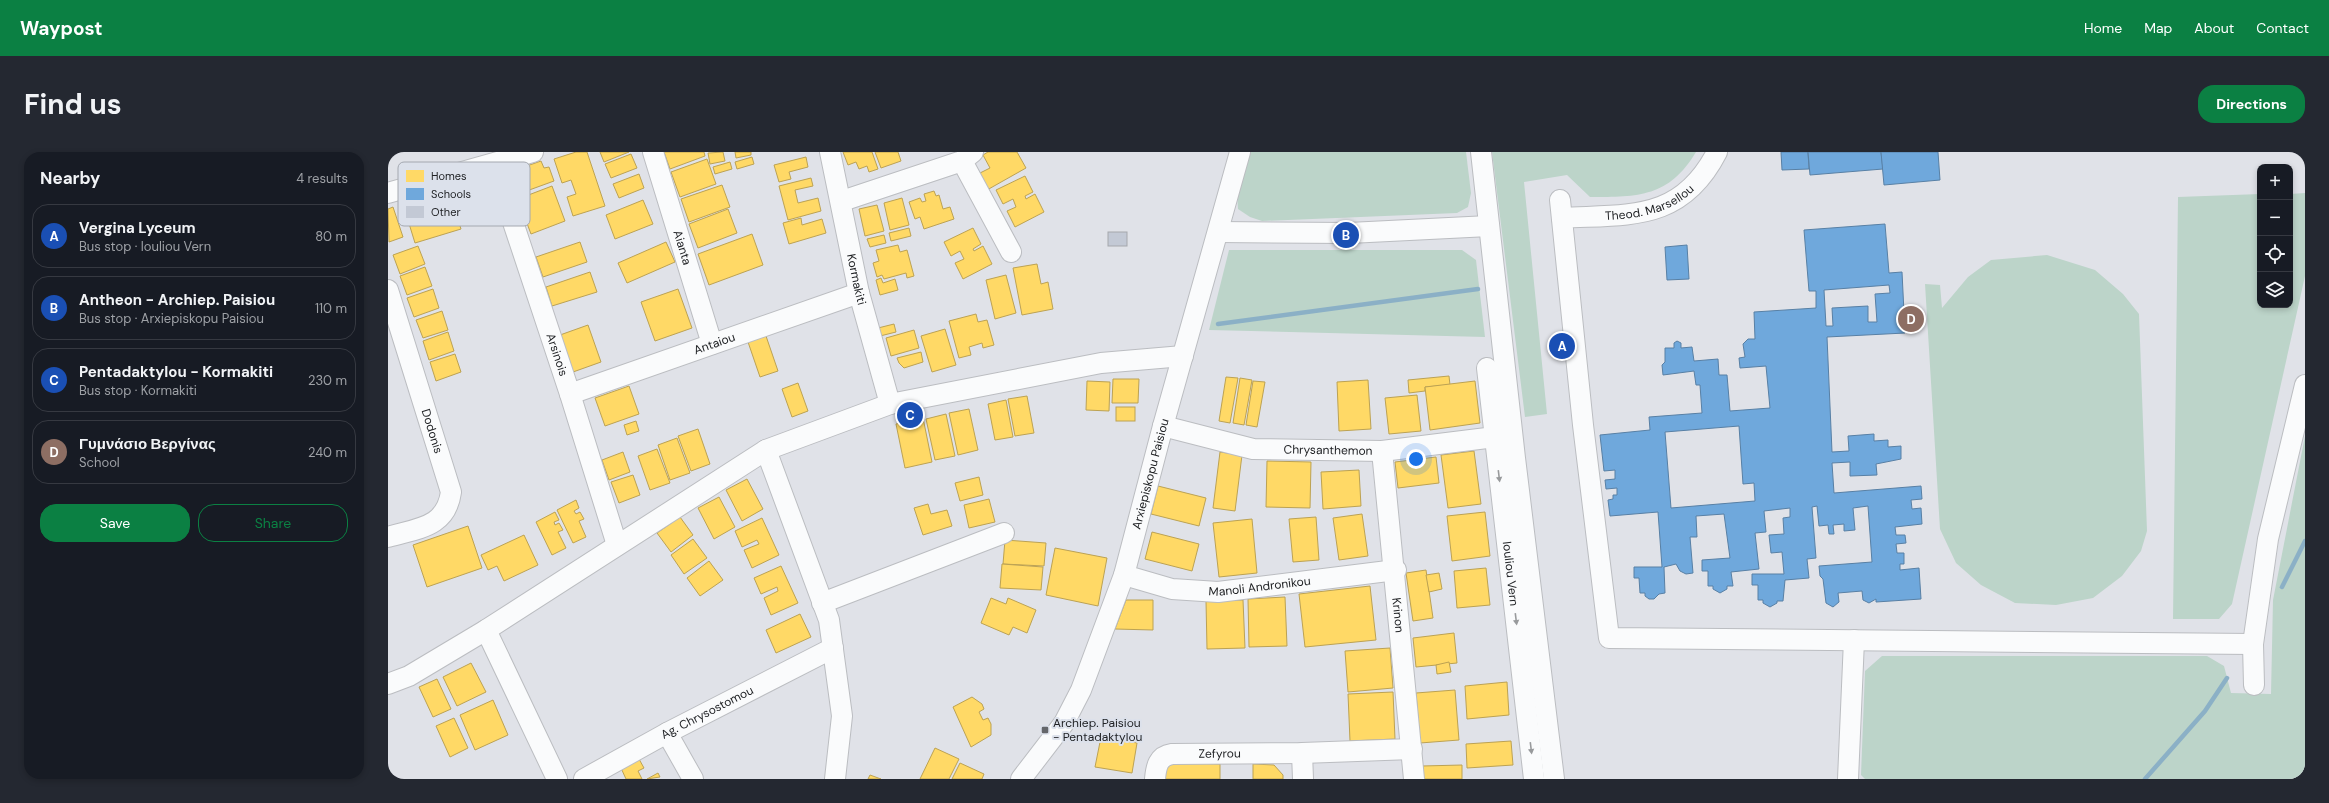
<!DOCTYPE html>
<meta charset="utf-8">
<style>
body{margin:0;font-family:"DM Sans",sans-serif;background:#242831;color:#f1f3f6}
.controls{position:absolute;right:12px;top:12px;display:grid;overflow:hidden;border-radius:8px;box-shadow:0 2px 6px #0003}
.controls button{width:36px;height:36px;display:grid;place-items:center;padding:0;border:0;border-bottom:1px solid #363941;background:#171b24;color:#f1f3f6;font:20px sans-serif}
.you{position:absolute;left:1028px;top:307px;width:14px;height:14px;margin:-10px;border:3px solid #fff;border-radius:50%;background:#1a73e8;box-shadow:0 0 0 6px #1a73e833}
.badge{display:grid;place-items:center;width:26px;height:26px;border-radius:50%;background:#0b8043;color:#fff;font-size:13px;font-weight:700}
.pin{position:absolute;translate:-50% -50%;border:2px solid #fff;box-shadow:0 1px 4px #0006}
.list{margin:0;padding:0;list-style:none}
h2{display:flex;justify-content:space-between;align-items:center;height:52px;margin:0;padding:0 16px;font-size:17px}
h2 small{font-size:13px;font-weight:400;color:#9ea1a6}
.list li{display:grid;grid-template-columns:26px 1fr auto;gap:12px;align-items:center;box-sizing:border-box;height:64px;margin:0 8px 8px;padding:0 8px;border:1px solid #363941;border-radius:16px}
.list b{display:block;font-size:15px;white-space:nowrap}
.list p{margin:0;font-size:13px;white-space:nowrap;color:#9ea1a6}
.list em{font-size:13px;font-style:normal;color:#9ea1a6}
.actions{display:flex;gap:8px;padding:12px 16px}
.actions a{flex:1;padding:9px 0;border:1px solid #0b8043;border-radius:16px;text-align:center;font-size:14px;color:#0b8043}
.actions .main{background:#0b8043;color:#fff}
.icon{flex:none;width:22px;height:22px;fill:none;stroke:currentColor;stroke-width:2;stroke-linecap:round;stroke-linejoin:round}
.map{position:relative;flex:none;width:1917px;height:627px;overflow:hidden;border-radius:16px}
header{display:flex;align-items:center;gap:24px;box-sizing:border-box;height:56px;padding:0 20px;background:#0b8043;color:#fff}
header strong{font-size:19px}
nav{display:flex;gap:22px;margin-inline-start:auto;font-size:14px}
.intro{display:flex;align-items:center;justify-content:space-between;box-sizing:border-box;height:96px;padding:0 24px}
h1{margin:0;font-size:28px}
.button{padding:10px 18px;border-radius:16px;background:#0b8043;color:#fff;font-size:14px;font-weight:700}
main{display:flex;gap:24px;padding:0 24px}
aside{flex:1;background:#171b24;border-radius:16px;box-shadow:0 2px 6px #0003}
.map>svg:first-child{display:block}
</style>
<header>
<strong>Waypost</strong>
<nav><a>Home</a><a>Map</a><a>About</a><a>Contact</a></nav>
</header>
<div class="intro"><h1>Find us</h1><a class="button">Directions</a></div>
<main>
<aside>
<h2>Nearby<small>4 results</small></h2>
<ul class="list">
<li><span class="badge" style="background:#1a4fb4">A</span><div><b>Vergina Lyceum</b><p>Bus stop · Iouliou Vern</p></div><em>80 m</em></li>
<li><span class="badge" style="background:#1a4fb4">B</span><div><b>Antheon - Archiep. Paisiou</b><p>Bus stop · Arxiepiskopu Paisiou</p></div><em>110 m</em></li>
<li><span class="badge" style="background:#1a4fb4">C</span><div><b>Pentadaktylou - Kormakiti</b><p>Bus stop · Kormakiti</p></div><em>230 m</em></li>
<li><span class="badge" style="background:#8d6e63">D</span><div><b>Γυμνάσιο Βεργίνας</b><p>School</p></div><em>240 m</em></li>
</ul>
<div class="actions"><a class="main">Save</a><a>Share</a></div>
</aside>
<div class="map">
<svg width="1917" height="627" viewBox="0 0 1917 627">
<rect width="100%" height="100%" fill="#e0e2e8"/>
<g fill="#bcd4c9">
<path d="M860,0h218l5,41 -3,14 -11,6 -195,8 -12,-4 -12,-8 -1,-17z"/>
<path d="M1104,0h204c-27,45 -57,45 -106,45l-23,-22 -43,7 23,232 -22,3z"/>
<path d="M1917,41v83l-73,328 -13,15h-46l5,-422 82,-3v111h30v-111z"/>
<path d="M841,98h233l14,10 9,77 -276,-7z"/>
<path d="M1659,103l48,15 28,24 16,20 8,217 -6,20 -19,25 -29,22 -37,7 -41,-2 -34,-18 -25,-22 -16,-34 -15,-245 15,1 2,23 26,-31 23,-17z"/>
<path d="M1917,284v343h-440l-4,-4 4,-104 17,-15h325l17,10 7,27 40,1 2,-94z"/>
</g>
<g fill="#ffd966" stroke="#bca253">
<path d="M188,0h11l18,54 -32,10 -6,-19 9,-3 -5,-14 -9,3 -8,-24z"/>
<path d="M212,0h29l-25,10z"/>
<path d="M276,0h40l1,4 -35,13z"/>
<path d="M335,0l2,9 -15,3 -2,-11z"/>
<path d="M347,0h16v3l-15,3z"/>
<path d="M455,0h29l6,17 -9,3 -2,-6 -8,3 -3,-7 -8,3z"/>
<path d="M487,0h23l3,9 -20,7z"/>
<path d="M600,0h29l9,16 -39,22 -9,-16 12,-6 -7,-13z"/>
<path d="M243,2l6,14 -26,10 -6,-14z"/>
<path d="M364,5l2,7 -17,5 -2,-7z"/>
<path d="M418,5l2,10 -19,5 2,7 -12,3 -5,-17z"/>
<path d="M319,7l9,25 -36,13 -9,-25z"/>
<path d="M153,9l3,7 5,-1 5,14 -33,12 -5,-13 6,-2 -2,-4 6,-2 -2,-5z"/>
<path d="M342,10l2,7 -17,5 -2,-7z"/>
<path d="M251,22l5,14 -25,10 -6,-14z"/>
<path d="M637,24l8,16 -8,4 1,3 9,-5 9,18 -29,15 -8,-16 9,-4 -3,-8 -10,5 -7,-14z"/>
<path d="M423,26l2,8 -18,4 3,13 20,-5 3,13 -33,9 -9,-34z"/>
<path d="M334,33l8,22 -41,15 -8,-23z"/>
<path d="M164,34l13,35 -34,13 -13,-35z"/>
<path d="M60,35l1,5 10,-3 4,16 -8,5 6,19 -46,14 -8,-26 -4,1 -2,-7 5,-2 -1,-6 15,-5 -1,-2z"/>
<path d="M546,39l2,5 3,-1 4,14 7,-2 4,12 -30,10 -4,-12 -5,2 -6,-17 11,-4 2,4 4,-1 -2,-7z"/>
<path d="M514,46l7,27 -19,5 -6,-27z"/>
<path d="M255,48l10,24 -38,15 -9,-24z"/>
<path d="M489,53l7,26 -19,5 -6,-27z"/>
<path d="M5,55l10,30 -14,5 -1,-33z"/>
<path d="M340,57l9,24 -39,15 -9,-24z"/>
<path d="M413,66l1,7 20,-6 4,14 -37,11 -6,-21z"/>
<path d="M521,76l2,8 -20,5 -2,-8z"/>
<path d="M585,76l8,16 -8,5 1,2 9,-5 9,18 -29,15 -8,-16 9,-4 -4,-8 -9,5 -7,-14z"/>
<path d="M364,82l11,31 -54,20 -11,-31z"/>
<path d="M496,83l2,8 -16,4 -3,-8z"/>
<path d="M192,90l7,20 -44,15 -7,-20z"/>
<path d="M278,90l9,20 -48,21 -9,-20z"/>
<path d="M510,93l2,7 7,-2 7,26 -7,2 -1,-5 -22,6 -2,-4 -5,2 -4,-14 6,-2 -3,-11z"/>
<path d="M30,94l7,18 -25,10 -7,-19z"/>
<path d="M649,112l4,20 7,-2 5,27 -31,6 -9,-47z"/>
<path d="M37,115l7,19 -25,9 -7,-19z"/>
<path d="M202,120l7,20 -45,14 -6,-19z"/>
<path d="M618,123l10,38 -21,6 -9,-39z"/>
<path d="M493,126l2,5 12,-4 3,11 -18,5 -4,-15z"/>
<path d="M45,137l6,19 -25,9 -7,-19z"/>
<path d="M290,137l14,39 -37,13 -14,-39z"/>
<path d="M54,159l6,19 -25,8 -7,-18z"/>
<path d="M588,162l2,8 9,-2 7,25 -11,3 -1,-5 -13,4 2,8 -12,3 -10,-37z"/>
<path d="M506,172l2,8 -16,4 -2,-8z"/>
<path d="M200,173l13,37 -28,10 -13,-37z"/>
<path d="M557,177l11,36 -24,7 -11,-36z"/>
<path d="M526,178l5,18 -28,8 -5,-18z"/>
<path d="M60,180l6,19 -25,9 -6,-19z"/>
<path d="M378,184l12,35 -18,6 -12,-35z"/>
<path d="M533,200l2,10 -19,6 -5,-5 -2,-5z"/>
<path d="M67,202l6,18 -25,9 -6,-19z"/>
<path d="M1061,224l1,9 -25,2v4l-16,2 -1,-13z"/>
<path d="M838,225l12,1 -8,45 -11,-2z"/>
<path d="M852,226l12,2 -8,45 -11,-2z"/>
<path d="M725,227h26l-1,24h-26z"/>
<path d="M980,228l3,49 -32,2 -2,-49z"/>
<path d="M699,229l23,1 -1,29 -23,-1z"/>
<path d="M865,229l12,1 -8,45 -11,-2z"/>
<path d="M1087,229l5,42 -50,7 -5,-43z"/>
<path d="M410,231l10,28 -16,6 -10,-28z"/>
<path d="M241,234l10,28 -34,12 -10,-28z"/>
<path d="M1029,243l4,36 -32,3 -4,-36z"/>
<path d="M639,244l7,37 -19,3 -7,-37z"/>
<path d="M618,248l7,37 -18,3 -7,-36z"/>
<rect x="728" y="255" width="19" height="14"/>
<path d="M581,257l9,41 -20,5 -9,-42z"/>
<path d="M558,262l9,42 -20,4 -9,-41z"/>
<path d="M535,266l9,44 -27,6 -9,-44z"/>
<path d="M248,269l3,10 -12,4 -3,-10z"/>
<path d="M310,277l12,35 -19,7 -13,-35z"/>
<path d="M289,286l13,35 -20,7 -12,-35z"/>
<path d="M269,297l13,34 -20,7 -12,-34z"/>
<path d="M1086,299l7,53 -33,4 -7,-53z"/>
<path d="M235,300l7,20 -21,8 -7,-20z"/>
<path d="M832,300l22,3 -7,56 -22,-3z"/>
<path d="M1048,305l3,26 -41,5 -3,-26z"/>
<path d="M879,309l44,1 -1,46 -44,-1z"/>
<path d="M971,318l2,36 -38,3 -2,-37z"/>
<path d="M245,323l7,20 -21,8 -8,-21z"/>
<path d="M591,325l4,18 -23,6 -5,-18z"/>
<path d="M359,327l16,30 -21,12 -16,-31z"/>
<path d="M770,334l48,12 -7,28 -48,-12z"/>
<path d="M331,345l16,30 -21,12 -16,-31z"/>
<path d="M601,347l6,23 -26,6 -5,-23z"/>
<path d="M188,348l3,8 -5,3 2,3 4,-2 4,7 -5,2 7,16 -13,6 -16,-33z"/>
<path d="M540,352l3,10 16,-4 5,16 -29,9 -9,-27z"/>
<path d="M167,360l4,8 -5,2 1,3 4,-2 4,7 -5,2 8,16 -14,7 -16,-33z"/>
<path d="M1097,360l5,44 -38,5 -5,-45z"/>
<path d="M974,362l6,42 -29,4 -6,-42z"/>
<path d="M292,365l13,18 -22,17 -14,-19z"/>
<path d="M928,365l3,43 -26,2 -4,-43z"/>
<path d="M374,366l17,37 -27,13 -8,-18 15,-6 -2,-4 -15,7 -7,-16z"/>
<path d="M864,367l5,54 -38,4 -6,-54z"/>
<path d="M80,374l14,42 -55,19 -14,-42z"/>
<path d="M764,380l47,12 -7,27 -47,-12z"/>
<path d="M136,383l14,30 -34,16 -7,-15 -9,4 -7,-15z"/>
<path d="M305,387l14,19 -23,16 -13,-19z"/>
<path d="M617,388l41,3 -2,23 -41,-2z"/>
<path d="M667,396l52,10 -9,48 -52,-11z"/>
<path d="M321,409l14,19 -23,16 -13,-18z"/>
<path d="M614,412l41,3 -2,23 -41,-2z"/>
<path d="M393,414l17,37 -27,12 -7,-17 14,-7 -1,-4 -16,7 -7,-16z"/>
<path d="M1098,416l4,37 -33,3 -3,-37z"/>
<path d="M1038,418l7,48 -20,3 -7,-48z"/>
<path d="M1051,421l3,16 -13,3 -3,-17z"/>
<path d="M982,434l6,54 -71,7 -6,-53z"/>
<path d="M897,445l2,49 -38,1 -1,-48z"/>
<path d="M603,446l15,6 2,-6 28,12 -9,23 -14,-6 -4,8 -28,-12z"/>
<path d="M738,448h27v30l-38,-1z"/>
<path d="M855,448l2,48 -38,1 -1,-48z"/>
<path d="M412,462l11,23 -35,16 -10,-23z"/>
<path d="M1066,481l3,30 -41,4 -3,-29z"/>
<path d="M1002,496l3,40 -45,4 -3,-41z"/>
<path d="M1061,510l2,10 -14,2 -1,-9z"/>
<path d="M83,511l15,29 -29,14 -14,-29z"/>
<path d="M49,527l14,30 -18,8 -14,-30z"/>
<path d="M1119,530l2,33 -42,4 -2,-33z"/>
<path d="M1067,538l4,50 -39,3 -4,-50z"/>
<path d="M1005,540l2,47 -45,2 -2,-47z"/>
<path d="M584,545l10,7 2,5 -5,3 4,8 5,-2 3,6v11l-20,12 -18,-40z"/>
<path d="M105,548l15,35 -33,15 -15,-35z"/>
<path d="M66,566l14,30 -18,9 -14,-31z"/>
<path d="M713,585l36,6 -5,30 -37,-6z"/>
<path d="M1123,589l2,24 -46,3 -1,-24z"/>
<path d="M547,596l24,11 -10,20h-29z"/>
<path d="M251,607l5,9 -6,3 4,8h-16l-5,-11z"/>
<path d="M776,610l56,2v15h-56z"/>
<path d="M572,611l24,11 -2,5h-30z"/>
<path d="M865,612l21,1 9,10v4h-30z"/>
<path d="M1074,613v14h-40v-13z"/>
<path d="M270,621l2,4 -13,2z"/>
<path d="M482,623l11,4h-13z"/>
</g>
<g fill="#6fa8dc" stroke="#5880a5" fill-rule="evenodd">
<path d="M1393,0h27l1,17 -27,1z"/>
<path d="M1420,0h73l2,17 -73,6z"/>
<path d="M1493,0h57l2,28 -56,5z"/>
<path d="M1497,72l4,49 13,-1 3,61 -78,4 5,115 17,-1 -1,-15 26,-2v7l14,-1v7l13,-1v13l-25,5 1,11 -27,1v-14l-18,1 2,30 87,-7 1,13 -11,1 1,9 9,-1 1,16 -27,3 1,8h9l1,8 -10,1 1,9h7v11h-4v6l19,-2 2,31 -45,3v-3l-7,4 -6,-3 -1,-9 -24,2 1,9 -6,5 -7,-4 -3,-24 -3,-3 -1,-10 53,-4 -4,-56 -15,2 2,22 -11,1v-7l-11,1 1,9h-5l-1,-9 -9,1 -2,-20 -5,1 4,51 -9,1 2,19 -24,2 -2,21h-6v2l-7,4 -7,-4v-3h-5v-15h-6v-11h32l-2,-22 -11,1 -2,-18 15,-1 -1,-16 7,-1v-9l-26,3 2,21 -11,1 4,36 -28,3 2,14h-6v3l-7,4 -7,-4v-3h-5v-15h-6v-11l28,-2 -6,-44 -28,2 1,21h-7l3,36 -7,1 -6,-3 -4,-7 -12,3 1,26 -6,1 -5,5h-5l-4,-3v-3h-5l-1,-15h-5v-11h28l-4,-55 -48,4 -2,-16 5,-1v-4h4v-7l-11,1 -1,-9 10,-1v-9l-11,1 -4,-36 50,-5 -1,-13 53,-4 -2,-28h-4l-2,-14 -31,4 -1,-10 3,-3v-14h9v-5l3,-2 4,2v5l11,-1 2,14 24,-2 1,16h8l3,36 40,-3 -4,-42 -26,2 -1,-10 6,-1 -2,-13 5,-5h7l-1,-27 62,-4v-17h-7l-5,-61zM1501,133l1,8 -15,1 2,28h-9v-16l-36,2 1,18h-7l-2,-36zM1351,274l4,58 11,-1 1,18 -84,7 -6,-76z"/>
<path d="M1299,93l2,34 -22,1 -2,-33z"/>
</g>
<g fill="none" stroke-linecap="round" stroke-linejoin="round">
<g stroke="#8bb0c6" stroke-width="4.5">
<path d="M830,172l260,-35"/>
<path d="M1894,435l23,-46"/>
<path d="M1757,627l60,-68 22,-33"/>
</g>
</g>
<rect fill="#c3c9d5" stroke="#a5a7ac" x="720" y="80" width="19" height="14"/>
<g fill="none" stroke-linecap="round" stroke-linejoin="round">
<g stroke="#bbbdc1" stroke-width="22">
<g id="minor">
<path id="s1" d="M265,0l59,192"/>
<path id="s2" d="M442,0l29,141 31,111"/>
<path d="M1093,0l34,306 39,321"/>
<path d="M574,9l49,91"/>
<path id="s3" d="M106,13l76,229 47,151"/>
<path d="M0,41l145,-41"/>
<path d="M1172,48l23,225 26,213 644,6"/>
<path d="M454,49l120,-40 11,-9"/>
<path id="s4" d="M1174,66c68,-4 119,4 155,-66"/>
<path d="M831,80l130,1 140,-7"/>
<path id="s5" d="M0,138l63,202c-5,36 -33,36 -63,45"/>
<path id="s6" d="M1099,216l47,411"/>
<path id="s7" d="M182,242l289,-101"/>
<path id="s8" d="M775,274l90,23 129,2 113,-14"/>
<path d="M378,298l63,170 13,96 -7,63"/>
<path id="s9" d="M994,299l32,328"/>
<path id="s10" d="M736,423l48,14 46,3 178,-22"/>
<path d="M434,451l182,-70"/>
<path d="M98,478l71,149"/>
<path d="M0,532l21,-8 77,-46 280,-180 124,-46 211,-41 82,-7"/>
<path d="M1866,533l-1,-41 15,-105 37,-154"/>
<path d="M279,581l26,46"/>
<path d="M914,601l1,26"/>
<path id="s11" d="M196,627l83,-46 166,-85"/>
<path id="s12" d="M633,627l43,-56 17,-33 43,-115 39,-149 77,-274"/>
<path id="s13" d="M767,627c1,-12 3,-23 17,-25l130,-1 110,-4"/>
<path d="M1460,627l6,-139"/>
</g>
</g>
<use href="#minor" stroke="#fafbfc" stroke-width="20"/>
</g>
<defs><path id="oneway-solid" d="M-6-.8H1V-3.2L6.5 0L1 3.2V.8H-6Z"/></defs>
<g fill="#989a9c">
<use href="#oneway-solid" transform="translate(1111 324) rotate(83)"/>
<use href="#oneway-solid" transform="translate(1128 467) rotate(83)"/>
<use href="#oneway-solid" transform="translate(1143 596) rotate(83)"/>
</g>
<rect fill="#64666a" stroke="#dce1eb" stroke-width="1.5" x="653" y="574" width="8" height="8" rx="2"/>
<g text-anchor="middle" stroke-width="4" stroke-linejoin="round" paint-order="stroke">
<g font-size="12" fill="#212326" stroke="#dce1eb">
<text dy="4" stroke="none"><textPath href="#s4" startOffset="90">Theod. Marsellou</textPath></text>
<text dy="4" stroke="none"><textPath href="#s1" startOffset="100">Aianta</textPath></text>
<text dy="4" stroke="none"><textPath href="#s2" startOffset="130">Kormakiti</textPath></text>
<text dy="4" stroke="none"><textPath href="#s7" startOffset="153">Antaiou</textPath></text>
<text dy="4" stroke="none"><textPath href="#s3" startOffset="200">Arsinois</textPath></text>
<text dy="4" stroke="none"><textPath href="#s5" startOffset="148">Dodonis</textPath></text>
<text dy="4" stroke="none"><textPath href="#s8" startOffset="168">Chrysanthemon</textPath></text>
<text dy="4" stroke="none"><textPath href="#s12" startOffset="335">Arxiepiskopu Paisiou</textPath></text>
<text dy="4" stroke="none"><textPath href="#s6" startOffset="207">Iouliou Vern</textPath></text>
<text dy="4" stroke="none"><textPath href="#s10" startOffset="138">Manoli Andronikou</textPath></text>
<text dy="4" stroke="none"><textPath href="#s9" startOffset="165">Krinon</textPath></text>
<text dy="4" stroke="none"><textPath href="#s11" startOffset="140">Ag. Chrysostomou</textPath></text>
<text dy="4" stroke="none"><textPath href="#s13" startOffset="81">Zefyrou</textPath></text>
</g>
<g font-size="12" fill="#212326" stroke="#dce1eb" text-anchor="start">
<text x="665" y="575">Archiep. Paisiou<tspan x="665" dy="14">- Pentadaktylou</tspan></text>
</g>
</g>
<rect x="10" y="10" width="132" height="64" rx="6" fill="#dce1eb" stroke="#a4a8b0" stroke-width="1"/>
<rect x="18" y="18" width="18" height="12" fill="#ffd966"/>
<rect x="18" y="36" width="18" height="12" fill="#6fa8dc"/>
<rect x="18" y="54" width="18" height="12" fill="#c3c9d5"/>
<g font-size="11" fill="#212326">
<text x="43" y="28">Homes</text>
<text x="43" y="46">Schools</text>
<text x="43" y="64">Other</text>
</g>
</svg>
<div class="controls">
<button>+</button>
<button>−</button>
<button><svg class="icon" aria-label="locate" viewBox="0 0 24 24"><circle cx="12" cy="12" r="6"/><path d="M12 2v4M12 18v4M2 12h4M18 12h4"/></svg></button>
<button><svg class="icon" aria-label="layers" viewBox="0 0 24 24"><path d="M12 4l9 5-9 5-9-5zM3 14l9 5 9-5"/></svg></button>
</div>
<div class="you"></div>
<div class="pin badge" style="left:1174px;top:194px;background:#1a4fb4">A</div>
<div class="pin badge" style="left:958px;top:83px;background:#1a4fb4">B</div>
<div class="pin badge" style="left:522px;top:263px;background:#1a4fb4">C</div>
<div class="pin badge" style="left:1523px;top:167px;background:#8d6e63">D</div>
</div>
</main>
